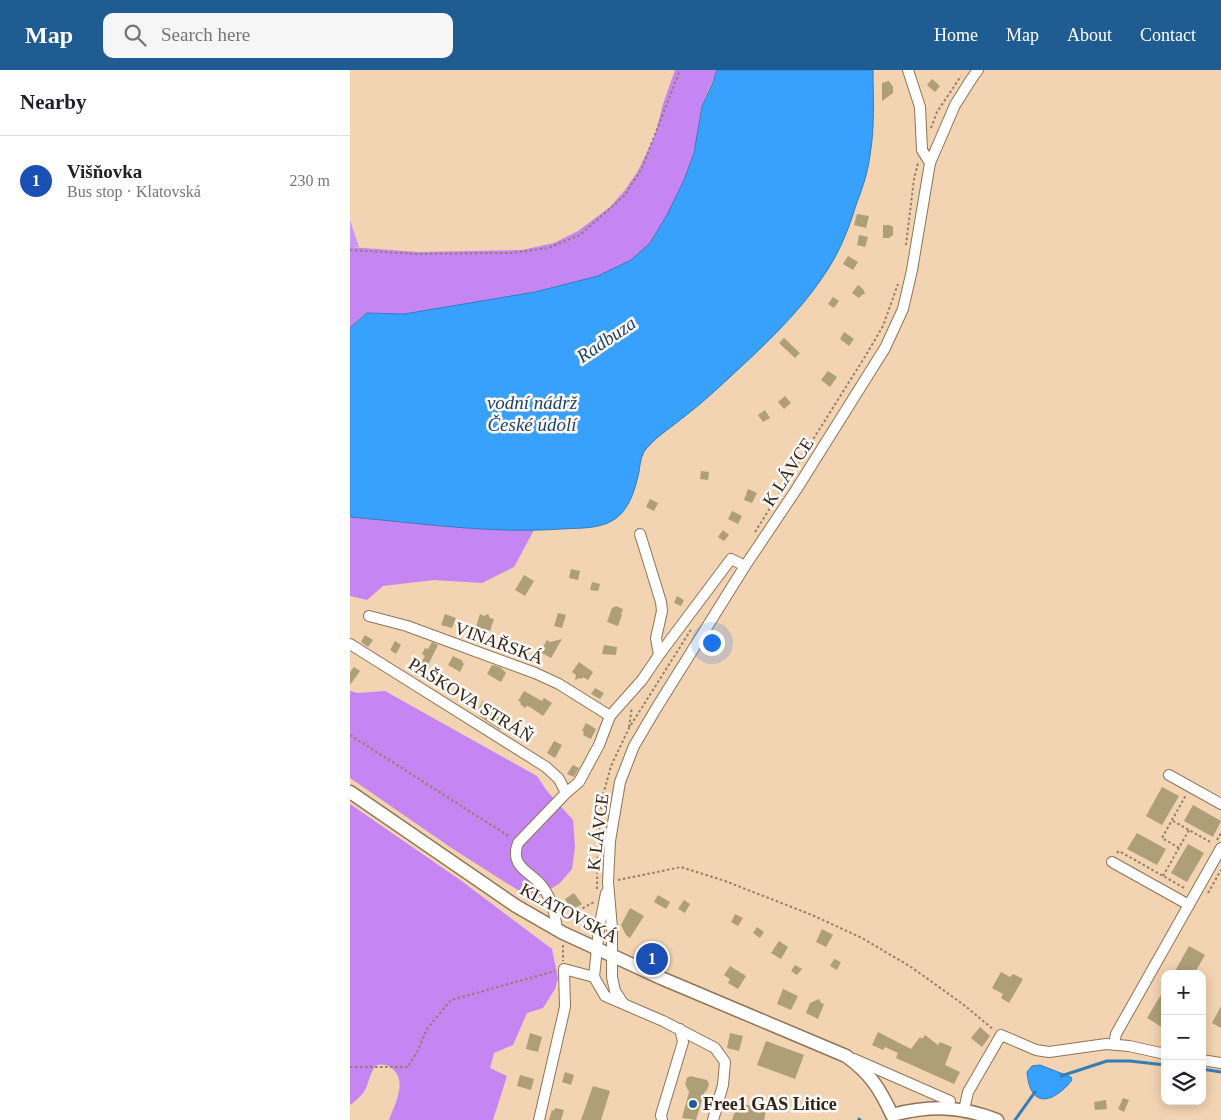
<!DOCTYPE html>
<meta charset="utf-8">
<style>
body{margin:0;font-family:Georgia,serif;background:#f6f6f6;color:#202124}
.controls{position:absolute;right:15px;bottom:15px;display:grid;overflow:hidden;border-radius:10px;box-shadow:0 2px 12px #0003}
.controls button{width:45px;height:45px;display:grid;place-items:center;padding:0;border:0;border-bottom:1px solid #e0e0e0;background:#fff;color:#202124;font:25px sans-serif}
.you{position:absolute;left:361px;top:572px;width:18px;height:18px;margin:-12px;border:4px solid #fff;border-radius:50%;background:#1a73e8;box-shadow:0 0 0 8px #1a73e833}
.badge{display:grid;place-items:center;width:32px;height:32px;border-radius:50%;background:#1f5c92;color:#fff;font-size:16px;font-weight:700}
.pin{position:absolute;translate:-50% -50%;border:2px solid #fff;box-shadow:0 1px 5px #0006}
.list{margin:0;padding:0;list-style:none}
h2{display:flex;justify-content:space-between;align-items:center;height:65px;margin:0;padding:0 20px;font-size:21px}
h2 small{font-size:16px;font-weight:400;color:#757577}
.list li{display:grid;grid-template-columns:32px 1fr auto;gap:15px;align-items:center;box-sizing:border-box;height:90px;padding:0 20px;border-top:1px solid #e0e0e0}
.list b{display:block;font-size:19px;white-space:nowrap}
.list p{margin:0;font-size:16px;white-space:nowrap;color:#757577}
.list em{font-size:16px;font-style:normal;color:#757577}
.icon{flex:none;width:28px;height:28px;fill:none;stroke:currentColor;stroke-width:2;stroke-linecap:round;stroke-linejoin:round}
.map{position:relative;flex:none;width:871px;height:1050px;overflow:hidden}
header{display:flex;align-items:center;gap:30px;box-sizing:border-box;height:70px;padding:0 25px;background:#1f5c92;color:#fff}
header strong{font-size:24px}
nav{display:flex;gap:28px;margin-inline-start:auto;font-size:18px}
.search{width:350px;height:45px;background:#f6f6f6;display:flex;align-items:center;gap:12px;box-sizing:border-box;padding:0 18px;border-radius:10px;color:#757577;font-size:19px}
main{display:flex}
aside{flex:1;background:#fff}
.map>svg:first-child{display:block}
</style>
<header>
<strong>Map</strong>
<div class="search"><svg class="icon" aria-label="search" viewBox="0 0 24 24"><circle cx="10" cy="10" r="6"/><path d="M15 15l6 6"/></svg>Search here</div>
<nav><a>Home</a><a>Map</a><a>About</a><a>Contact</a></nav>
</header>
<main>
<aside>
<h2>Nearby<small></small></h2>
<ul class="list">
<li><span class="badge" style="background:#1a4fb4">1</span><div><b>Višňovka</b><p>Bus stop · Klatovská</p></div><em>230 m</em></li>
</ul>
</aside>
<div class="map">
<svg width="871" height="1050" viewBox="0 0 871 1050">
<rect width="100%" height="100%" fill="#f2d3b2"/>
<path fill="#cb99f3" d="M0,150l9,27h-9z"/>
<g fill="#c586f4">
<path d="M325,0h42c-4,12 -11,23 -15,35 -4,16 -4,32 -8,48 -9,31 -25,66 -45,91 -32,40 -115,48 -162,57 -27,4 -54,11 -82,13 -12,1 -25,0 -38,-1l-4,2 -13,13v-81l68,5 104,-2 32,-7 24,-12 32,-24 15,-17 13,-19 17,-36 8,-31z"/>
<path d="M0,447l82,7 102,6 -20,37 -32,16 -48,-3 -51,6 -16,14 -17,-4z"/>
<path d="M0,621l8,2 27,-2 152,85 10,15 26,29 2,27 -3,22 -12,14 -22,14 -14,-3 -71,-45 -103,-71z"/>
<path d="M0,734l113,78 89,67 6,29 -3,11 -12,19 -16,5 -14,32 -19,8 -4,15 17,8 -14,44h-104c6,-16 20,-41 1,-53 -5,-3 -9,-3 -15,-1 -11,19 -3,23 -25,39z"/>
</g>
<g fill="#38a1fe" stroke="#367cb9">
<path d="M367,0h156c0,28 2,57 -3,85 -2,16 -7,32 -13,47 -7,23 -16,47 -29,67 -29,46 -71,83 -111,120 -12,11 -24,21 -37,31 -11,9 -24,17 -34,29 -5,6 -6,15 -7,23 -5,21 -11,44 -34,52 -14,5 -29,4 -44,5 -69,5 -142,-6 -211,-12v-189l14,-13 3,-2 37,1 131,-22 63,-16 33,-16 19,-17 17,-28 17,-35 10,-27 8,-47 11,-24z"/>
<path d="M690,995l31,12 1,3c-19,24 -42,29 -45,-8l5,-6z"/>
</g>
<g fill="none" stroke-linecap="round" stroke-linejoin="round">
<g stroke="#367cb9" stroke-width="3">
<path d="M852,999l19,3"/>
<path d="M711,1006l46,-15h23l35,4"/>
<path d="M509,1049l1,1"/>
<path d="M665,1050l20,-28"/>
</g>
</g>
<g fill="#ae9f78">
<path d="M582,9l8,7 -5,6 -8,-7z"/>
<path d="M539,11l4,6v6l-11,8v-18z"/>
<path d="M507,144l12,2 -3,12 -12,-3z"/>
<path d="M533,155h7l3,2v8l-4,3h-6z"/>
<path d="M509,165l9,2 -3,10 -8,-2z"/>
<path d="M498,186l10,6 -5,8 -10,-6z"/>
<path d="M508,215l5,4 2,5 -3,1 -3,3 -7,-5z"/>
<path d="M483,227l6,4 -5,7 -6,-4z"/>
<path d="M494,262l10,7 -5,7 -9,-7z"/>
<path d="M434,268l16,15 -5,5 -16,-15z"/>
<path d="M478,301l9,6 -7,10 -9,-7z"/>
<path d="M435,326l6,7 -7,6 -6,-7z"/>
<path d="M415,340l5,8 -7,4 -5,-7z"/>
<path d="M351,401l8,1 -1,8 -8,-1z"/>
<path d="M398,419l9,4 -5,10 -8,-3z"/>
<path d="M300,429l8,4 -4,8 -8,-4z"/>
<path d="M382,441l10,5 -4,8 -10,-5z"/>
<path d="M373,460l6,5 -5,6 -6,-4z"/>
<path d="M221,499l9,2 -2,9 -9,-2z"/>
<path d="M174,505l10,6 -9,15 -10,-6z"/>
<path d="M242,512l8,2 -2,7 -8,-1z"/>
<path d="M327,526l7,4 -3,6 -7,-3z"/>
<path d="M266,536l7,3 -2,5 1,1 -4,11 -11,-4 5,-14z"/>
<path d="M208,543l8,2 -4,13 -8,-2z"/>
<path d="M95,544l11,4 -4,10 -11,-3z"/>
<path d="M130,544l4,2 4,-2 2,4 4,1 -4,12 -14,-4z"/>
<path d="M15,565l8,5 -5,7 -7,-5z"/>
<path d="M212,569l-11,19 -11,-6 7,-12 3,2z"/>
<path d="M45,571l6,4 -5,9 -6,-4z"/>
<path d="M82,572l6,3 -13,26 19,10 1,-2 7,3 -4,10 -34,-17 11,-19 -3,-2 3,-6 3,1z"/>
<path d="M254,575l13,2 -1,8 -14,-1z"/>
<path d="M103,586l10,5 -1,1 2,2 -4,8 -12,-7z"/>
<path d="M229,592l14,10 -5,8 -5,-3 -1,2 -2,-1 -5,2 1,-5 -4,-3z"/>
<path d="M142,595l8,2 6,6 -5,9 -14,-8z"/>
<path d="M4,597l6,4 -10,14v-13z"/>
<path d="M245,618l9,5 -4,6 -9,-5z"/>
<path d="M174,621l18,10 2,-3 8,5 -9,13 -13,-9 -3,-1 -2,2 -5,-4 1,-2 -3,-1z"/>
<path d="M133,631l7,4 -3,4 19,12 -6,9 -21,-14 2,-4 -3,-3z"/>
<path d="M236,653l10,6 -5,10 -8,-4 1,-3 -2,-1z"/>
<path d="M204,671l8,4 -7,13 -8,-5z"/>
<path d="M223,695l6,3 -5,9 -7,-3z"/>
<path d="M812,717l17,9 -17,29 -16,-9z"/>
<path d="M843,735l28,16 -8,16 -29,-16z"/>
<path d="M787,763l29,16 -9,16 -30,-16z"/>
<path d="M838,774l16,9 -17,29 -16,-9z"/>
<path d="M224,823l8,11 -10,6 -7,-11z"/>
<path d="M308,825l12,7 -4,7 -12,-7z"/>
<path d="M334,830l6,4 -5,9 -7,-4z"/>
<path d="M280,838l14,8 -14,22 -4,-3 -5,-10z"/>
<path d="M385,844l8,4 -5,8 -7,-4z"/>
<path d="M407,857l7,5 -4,6 -7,-5z"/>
<path d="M472,859l11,6 -7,12 -10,-5z"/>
<path d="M429,871l9,6 -7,12 -10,-6z"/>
<path d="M839,876l16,9 -11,19h-14l-5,-3z"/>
<path d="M484,889l7,3 -4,8 -7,-4z"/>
<path d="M445,895l7,4 -5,6 -6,-4z"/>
<path d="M380,896l16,10 -8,13 -10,-6 2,-4 -6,-4z"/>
<path d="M651,902l9,5 3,-3 10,5 -14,24 -8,-5 2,-4 -11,-6z"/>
<path d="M815,918v41l-18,-11z"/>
<path d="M433,919l15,7 -7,14 -14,-6z"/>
<path d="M469,929l2,4 3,1 -6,15 -12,-6 4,-10z"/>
<path d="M871,936v22l-9,-5z"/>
<path d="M630,957l10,9 -8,11 -11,-9z"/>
<path d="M528,962l33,17 9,-12 2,2 3,-4 13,10 2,-3 12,5 -7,18 15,7 -6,12 -58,-26 2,-5 -13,-6 -2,3 -11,-5z"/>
<path d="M180,963l12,4 -4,15 -12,-3z"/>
<path d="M380,963l13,3 -4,15 -12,-3z"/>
<path d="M416,971l38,14 -9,24 -38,-14z"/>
<path d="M215,1002l9,3 -3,10 -9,-3z"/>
<path d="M170,1005l14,4 -3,11 -14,-4z"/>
<path d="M340,1006l17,4 2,4 -2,6 -3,3 -8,27 -14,-2 7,-26 -4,-8 2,-6z"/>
<path d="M243,1016l17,5 -9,29h-20z"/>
<path d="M773,1028l6,2 -5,12 -6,-3z"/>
<path d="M756,1030l1,9 -12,1 -1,-8z"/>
<path d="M388,1032l28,9 -2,9h-32z"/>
<path d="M205,1038l9,2 -3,10h-12l3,-10 2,1z"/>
</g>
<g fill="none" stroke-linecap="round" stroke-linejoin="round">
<g stroke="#8f7455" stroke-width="12">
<g id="minor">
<path d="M558,0l12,37 2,43 8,13"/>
<path d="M290,464l21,68 1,9 -6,27 3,17"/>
<path d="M19,546l38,10 128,47 24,11 51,32"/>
<path d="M0,574l196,123 13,12 7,14"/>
<path d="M819,705l52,29"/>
<path d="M762,792l77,43"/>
<path d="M207,860c-2,-16 -5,-31 -15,-44 -12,-15 -33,-19 -24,-43l48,-50 13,-11 20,-37 11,-29 32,-36 17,-25 72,-96 14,7"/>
<path d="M244,907l11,19 58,25 52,27 10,14 -2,23 -10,35"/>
<path d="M244,907l5,-48 7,-36"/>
<path d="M273,933l-8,-12 -3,-14v-49l-4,-46 2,-41 10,-59 14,-36 23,-39 88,-141 51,-76 89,-142 18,-39 9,-39 18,-107 25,-58 17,-27 6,-8"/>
<path d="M764,974l2,-10 105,-186"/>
<path d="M504,989l96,42"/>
<path d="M852,990l19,3"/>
<path d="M614,1040l4,-18 33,-57 35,15 13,2 57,-8 23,2 36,8"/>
<path d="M189,1050l26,-113 -1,-38 30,8"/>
<path d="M312,1050l-1,-5 22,-73 -3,-13"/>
</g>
</g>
<g stroke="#8f7455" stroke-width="15">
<path id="major" d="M0,722l166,114 47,27 98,45 185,78c24,17 34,33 46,59 39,-10 68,-9 105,5"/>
</g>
<g stroke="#947f68" stroke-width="2" stroke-dasharray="2.5 2.5" stroke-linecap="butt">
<path d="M581,58l6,-16 24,-36"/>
<path d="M556,175l8,-66 4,-16"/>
<path d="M0,180l67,4 94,-1 37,-5 32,-13 45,-40 17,-27 38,-98"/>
<path d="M405,462l111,-177 17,-29 15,-42"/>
<path d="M279,657l3,-20"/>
<path d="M0,665l160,102"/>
<path d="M823,751l39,22"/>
<path d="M867,770l4,-7"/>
<path d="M829,778l-17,-10 24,-43"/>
<path d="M767,783l2,-2 67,38"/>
<path d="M813,806l26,-46"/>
<path d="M268,810l63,-13 44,14 87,34 50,23 49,29 53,38 30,25"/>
<path d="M247,819l1,-47 4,-43 9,-33 18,-38 63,-100"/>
<path d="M858,823l13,-23"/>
<path d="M215,848l29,-16"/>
<path d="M213,875v16"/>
<path d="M0,997h58l10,-17 9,-21 24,-29 104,-29"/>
</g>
<use href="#minor" stroke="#fff" stroke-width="10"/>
<use href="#major" stroke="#fff" stroke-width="12"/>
</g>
<circle fill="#1f5c92" stroke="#fdf9f6" stroke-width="2" cx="343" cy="1034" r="5"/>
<g text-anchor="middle" stroke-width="5" stroke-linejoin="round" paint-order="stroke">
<g font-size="18" fill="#302518" stroke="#fdf9f6">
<text transform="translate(438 402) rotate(-57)" y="6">K LÁVCE</text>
<text transform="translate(149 573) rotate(20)" y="6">VINAŘSKÁ</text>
<text transform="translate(121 630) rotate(32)" y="6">PAŠKOVA STRÁŇ</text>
<text transform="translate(248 762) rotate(-83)" y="6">K LÁVCE</text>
<text transform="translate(219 843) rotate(28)" y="6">KLATOVSKÁ</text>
</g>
<g font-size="18" font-weight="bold" fill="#302518" stroke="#fdf9f6" text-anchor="start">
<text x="353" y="1040">Free1 GAS Litice</text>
</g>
<g font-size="19" font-style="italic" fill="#1c4469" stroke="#fdf9f6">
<text transform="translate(256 269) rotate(-34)" y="7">Radbuza</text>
<text x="182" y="339">vodní nádrž<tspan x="182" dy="22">České údolí</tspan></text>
</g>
</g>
</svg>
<div class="controls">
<button>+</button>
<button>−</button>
<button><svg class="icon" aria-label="layers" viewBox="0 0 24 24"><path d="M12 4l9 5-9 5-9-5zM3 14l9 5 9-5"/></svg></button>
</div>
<div class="you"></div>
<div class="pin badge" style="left:302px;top:889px;background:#1a4fb4">1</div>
</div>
</main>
